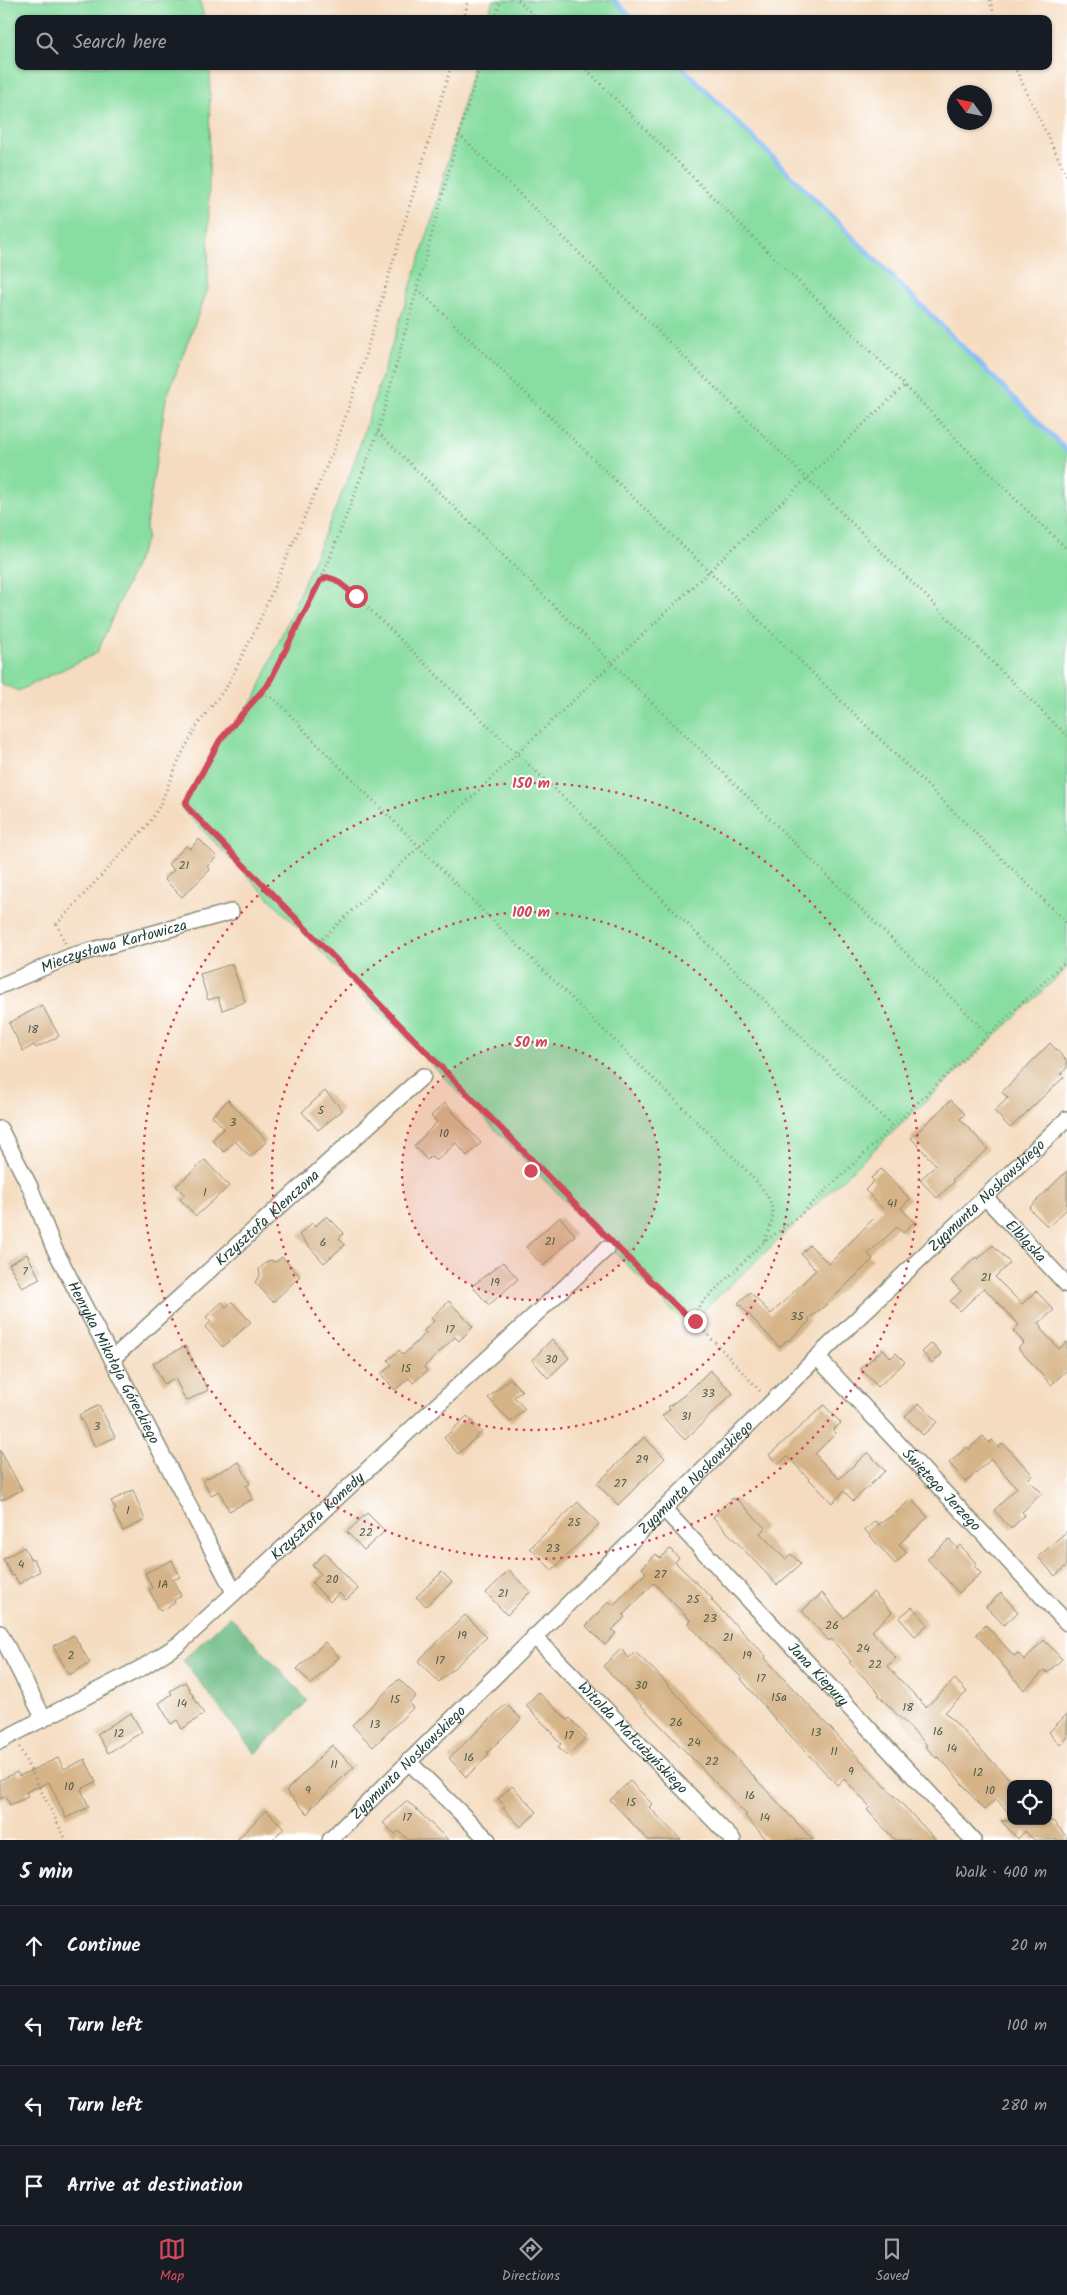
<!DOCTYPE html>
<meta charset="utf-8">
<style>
body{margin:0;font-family:Kalam,sans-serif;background:#20242c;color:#f1f3f6}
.controls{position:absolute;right:15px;bottom:15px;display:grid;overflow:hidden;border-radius:10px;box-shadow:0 1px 4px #0004}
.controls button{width:45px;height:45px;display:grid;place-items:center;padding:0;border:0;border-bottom:1px solid #363941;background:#171b24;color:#f1f3f6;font:25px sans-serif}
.compass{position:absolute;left:947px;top:85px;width:45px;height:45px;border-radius:50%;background:#171b24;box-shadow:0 1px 4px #0004;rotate:303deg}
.stop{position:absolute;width:15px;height:15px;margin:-11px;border:4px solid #d1495b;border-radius:50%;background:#fff}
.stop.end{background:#d1495b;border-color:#fff;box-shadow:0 1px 5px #0008}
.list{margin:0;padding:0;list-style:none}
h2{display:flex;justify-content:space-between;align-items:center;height:65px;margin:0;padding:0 20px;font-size:21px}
h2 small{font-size:16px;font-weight:400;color:#9ea1a6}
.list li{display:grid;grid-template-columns:32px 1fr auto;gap:15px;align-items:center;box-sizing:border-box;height:80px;padding:0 20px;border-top:1px solid #363941}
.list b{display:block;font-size:19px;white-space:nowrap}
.list em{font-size:16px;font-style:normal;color:#9ea1a6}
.icon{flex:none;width:28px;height:28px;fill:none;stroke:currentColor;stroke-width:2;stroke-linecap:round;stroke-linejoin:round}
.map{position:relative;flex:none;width:1067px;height:1840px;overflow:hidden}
.search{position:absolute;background:#171b24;box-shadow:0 1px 4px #0004;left:15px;right:15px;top:15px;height:55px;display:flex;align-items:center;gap:12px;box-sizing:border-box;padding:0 18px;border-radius:10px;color:#9ea1a6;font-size:19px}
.sheet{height:385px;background:#171b24}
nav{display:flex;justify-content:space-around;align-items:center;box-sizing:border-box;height:70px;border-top:1px solid #363941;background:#171b24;font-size:14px;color:#9ea1a6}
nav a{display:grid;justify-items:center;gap:2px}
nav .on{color:#d1495b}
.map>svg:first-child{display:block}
</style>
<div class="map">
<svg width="1067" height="1840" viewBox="0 0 1067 1840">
<rect width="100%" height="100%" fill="#fff"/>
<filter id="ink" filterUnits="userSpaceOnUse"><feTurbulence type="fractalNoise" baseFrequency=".02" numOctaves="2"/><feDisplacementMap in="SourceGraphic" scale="10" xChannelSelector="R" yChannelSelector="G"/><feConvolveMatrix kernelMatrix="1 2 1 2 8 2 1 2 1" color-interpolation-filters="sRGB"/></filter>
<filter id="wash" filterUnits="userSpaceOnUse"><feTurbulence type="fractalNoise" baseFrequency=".0096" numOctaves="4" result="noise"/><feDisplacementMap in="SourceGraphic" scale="20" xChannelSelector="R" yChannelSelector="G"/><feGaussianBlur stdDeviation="1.12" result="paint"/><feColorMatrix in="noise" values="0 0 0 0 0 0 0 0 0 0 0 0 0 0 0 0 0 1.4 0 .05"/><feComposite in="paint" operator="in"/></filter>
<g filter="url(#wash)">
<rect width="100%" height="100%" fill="#f5dcc0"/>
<g fill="#88dda1" stroke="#548d6a">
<path d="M0,0h200l4,19h-185v47h191l-2,223 -42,110 -20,126 1,13 -50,115 -79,38 -18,-8z"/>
<path d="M493,0h120l19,19h-145z"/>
<path d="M473,66h207l387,382v520l-380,358 -507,-519 39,-66 36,-43 97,-229 81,-252z"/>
</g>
<path fill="#6ebc87" stroke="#467c5e" d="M230,1616l78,85 -53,53 -72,-94z"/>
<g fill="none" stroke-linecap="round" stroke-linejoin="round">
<g stroke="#83bbf3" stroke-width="5">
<path d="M614,0l19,19"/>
<path d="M681,66l386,385"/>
</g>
</g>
<g id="blocks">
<g fill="#d6b488">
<path d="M199,839l18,18 -10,9 3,4 -28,27 -18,-18 10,-9 -6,-6 18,-18 4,3z"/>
<path d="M232,964l13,38 -23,8 -4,-13 -10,3 -8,-26z"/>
<path d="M42,1005l17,31 -23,12 -2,-3 -11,6 -14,-28z"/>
<path d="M1050,1043l17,18v7l-6,6 3,3 -54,51 -16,-17 14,-13 -6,-6z"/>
<path d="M325,1091l18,19 -25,20 -16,-18z"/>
<path d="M228,1100l39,41 -17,16 -15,-16 -11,11 -12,-12 12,-12 -12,-12z"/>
<path d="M951,1100l14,14 -5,5 28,30 -36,31 2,2 -17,16 -17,-18 16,-15 -25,-27z"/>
<path d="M445,1103l36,40 -14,13 -11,-13 -20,18 -5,-5 -4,4 -13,-14 23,-24 -6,-6z"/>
<path d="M205,1160l24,26 -33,30 -16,-17 5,-4 -9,-9z"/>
<path d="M881,1169l29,30 -9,9 13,14 -11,11 -6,-6 -29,27 5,5 -47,46 -18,14 2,2 -22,20 -1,-1 -8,7 -41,-44 12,-11 21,22 45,-44 -15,-16 9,-9 19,19 54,-55 -18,-19 9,-9 -3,-3z"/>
<path d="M1067,1171v38l-19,18 -19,-19z"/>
<path d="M327,1216l17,17 -5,5 6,7 -21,18 -25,-28 13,-12 3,3z"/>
<path d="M560,1217l15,18 -32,31 -17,-19z"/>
<path d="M993,1245l17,18 -15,14 27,27 14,-13 18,19 -15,13 3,3 -2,2 19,21 8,-7v28l-16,15 -33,-37 6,-5 -11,-12 6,-6 -35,-37 -24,23 -10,-10 11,-10 -10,-10 25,-24 2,2z"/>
<path d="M27,1254l13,25 -18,9 -13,-24z"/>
<path d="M282,1257l18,19 -27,26 -18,-20 5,-6 -1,-7 10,-9 7,2z"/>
<path d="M503,1262l15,17 -29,26 -17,-19z"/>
<path d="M449,1301l24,26 -14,14 -4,-4 -31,30 3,4 -14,12 -4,-5 -14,12 -14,-16 11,-9 -4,-5 11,-10 4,5 23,-22 -2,-3 10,-9 -3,-3z"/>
<path d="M222,1302l4,5 6,-5 19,20 -28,25 -18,-20 6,-5 -5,-5z"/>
<path d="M552,1339l17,19 -21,20 -16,-18z"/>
<path d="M932,1343l10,11 -10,9 -10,-11z"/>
<path d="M185,1346l23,44 -22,11 -11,-23 -11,6 -11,-21z"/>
<path d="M883,1349l8,9 5,-5 9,9 -27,25 -17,-18z"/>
<path d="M710,1370l23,23 -48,47 -23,-24 8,-7 -2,-2 19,-14z"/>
<path d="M510,1378l12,13 -8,6 11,12 -14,13 -23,-24z"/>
<path d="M919,1403l18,19 -14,13 -18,-19z"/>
<path d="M99,1405l16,32 -20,10 -16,-32z"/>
<path d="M824,1405l17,18 -8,7 3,3 -21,21 10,11 14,14 29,-27 17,19 -32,30 -9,-10 -12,12 -45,-47 -9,9 -9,-10z"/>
<path d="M467,1416l15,16 -24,22 -14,-16z"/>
<path d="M983,1436l6,7 3,-3 6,7 5,-4 30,32 -5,4 14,14 -20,19 3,3 -14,14 -17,-19 23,-22 -26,-29 -25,23 -17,-19 18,-16 2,2z"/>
<path d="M644,1437l21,21 -47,47 -21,-21z"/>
<path d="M0,1450l22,40 -22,11z"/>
<path d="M239,1462l11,22 -4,2 7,13 -24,12 -10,-20 -8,4 -8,-15z"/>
<path d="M133,1490l12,30 -22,11 -10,-20 3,-1 -5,-9z"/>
<path d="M731,1499h6l28,29 -5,5 25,26 6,-5 10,10 -24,21 -64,-68z"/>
<path d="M911,1499l17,18 -29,27 8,8 -12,12 -30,-34 10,-9 3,4 19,-13z"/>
<path d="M578,1502l21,22 -47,46 -22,-22z"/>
<path d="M367,1513l18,18 -21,19 -17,-18z"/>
<path d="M1067,1531v34l-12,11 -17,-19z"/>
<path d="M949,1539l8,9 3,-3 16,18 -2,3 7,7 -22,20 -32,-34z"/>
<path d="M24,1547l7,13 2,-2 7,13 -21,13 -5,-9 -2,1 -9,-17z"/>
<path d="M670,1549l9,9 -4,4 38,37 -2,1 55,56 -1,2 17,19 154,163h-41l-28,-30 3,-3 -26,-28 -7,6 -62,-66 -34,-40 1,-1 -37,-36 -17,-19 2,-3 -36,-37 -31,32 2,2 -13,13 4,3 -11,12 -19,-19 23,-25 4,4 33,-32 -4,-5 14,-14 4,4z"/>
<path d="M325,1553l33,36 -12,11 -7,-7 -9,9 -18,-19 9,-9 -9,-9z"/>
<path d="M172,1560l8,17 -7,3 8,16 -7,4 1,3 -15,8 -11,-21 3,-2 -7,-15z"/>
<path d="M509,1570l21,22 -23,23 -21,-22z"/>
<path d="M442,1572l10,10 -26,24 -10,-9z"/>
<path d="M873,1592l19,20 -20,19 24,27 -9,8 39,41 29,-28 12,13 -22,20 66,69v34l-15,-16 -12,11 -36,-43 -10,-10 -2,1 -11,-12 2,-1 -49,-50 2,-1 -31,-32 2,-1 -20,-22 -2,2 -27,-30 20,-18 22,25z"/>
<path d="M1001,1593l17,19 -14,13 -18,-18z"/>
<path d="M912,1607l16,17 -13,12 -16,-18z"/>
<path d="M465,1615l22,22 -48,45 -21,-21z"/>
<path d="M986,1625l28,31 4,-3 6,7 20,-20 18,19 -15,14 -2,-3 -21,20 -48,-56z"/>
<path d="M74,1635l16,28 -21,12 -16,-29z"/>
<path d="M325,1642l14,15 -28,27 -14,-15z"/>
<path d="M621,1649l8,9 6,-6 19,18 159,170h-46l-22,-24 2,-1 -144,-149z"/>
<path d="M399,1679l17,17 -7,7 4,5 -40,39 -21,-22z"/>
<path d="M185,1682l19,32 -22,15 -5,-9 -6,4 -12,-21 13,-9 -2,-3z"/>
<path d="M538,1692l30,28 2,-2 17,19 -20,19 -9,-9 3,-3 -9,-9 2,-1 -28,-28z"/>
<path d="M506,1704l15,15 -34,34 2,2 -23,22 -17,-19z"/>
<path d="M131,1713l11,19 -34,21 -11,-19z"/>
<path d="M1067,1714v24l-7,7 -11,-13z"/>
<path d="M332,1745l22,22 -24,22 1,1 -19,17 -4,7 -22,-23z"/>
<path d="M58,1758l6,11 21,-10 11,23 -15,7 8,18 -23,11 -17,-36 -23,10 2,5 -18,8 -4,-9 -6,3v-19l17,-8 2,4z"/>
<path d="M630,1781l22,23 -3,3 32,33h-33l-38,-40z"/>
<path d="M512,1786l25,26 -16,15 -18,-19 2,-2 -7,-7z"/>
<path d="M406,1801l7,5 35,34h-40l-9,-9 -4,3 -12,-11z"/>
<path d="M266,1810l18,18 -12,12h-35z"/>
<path d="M1001,1821h52l14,16v3h-33l-9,-9 -7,8z"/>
</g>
</g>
</g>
<g filter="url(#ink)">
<use href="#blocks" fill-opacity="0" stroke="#8a8c7a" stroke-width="1"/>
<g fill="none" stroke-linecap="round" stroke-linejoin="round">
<g stroke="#8a8c7a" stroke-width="18">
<g id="minor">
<path id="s1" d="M0,986l71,-30 160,-44"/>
<path id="s2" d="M0,1129l30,58 23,59 181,346"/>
<path id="s3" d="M985,1197l82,88"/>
<path id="s4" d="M817,1357l250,266"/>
<path id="s5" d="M112,1359l311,-283"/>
<path id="s6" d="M664,1509l309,331"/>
<path d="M0,1633l44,86"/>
<path id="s7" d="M534,1636l199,204"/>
<path id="s8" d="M0,1741l143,-74 36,-23 427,-395"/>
<path d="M408,1761l80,79"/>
<path id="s9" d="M330,1840l487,-483 250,-238"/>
</g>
</g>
<g stroke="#8a8c7a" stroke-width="3" stroke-dasharray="1 4" stroke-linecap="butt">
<path d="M518,0l19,19"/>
<path d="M990,0l5,19"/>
<path d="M464,19l4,-19"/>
<path d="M495,19l6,-19"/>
<path d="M583,66c89,91 179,181 271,269 72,70 139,145 213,214"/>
<path d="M1014,66l53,110"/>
<path d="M459,134l608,602"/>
<path d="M418,289l292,283 357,351"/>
<path d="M378,432l610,602"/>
<path d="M320,581l7,-4 10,3 19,16 156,153 67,63 97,101 216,213"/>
<path d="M259,694l10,-11 57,-115 52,-136 81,-298 21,-68"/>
<path d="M319,942l585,-556"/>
<path d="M65,943l-8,-19 93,-102 10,-17 19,-46 19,-35 29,-38 31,-62 79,-182 23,-69 91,-307"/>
<path d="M603,1234l-415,-426 -2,-7c18,-38 41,-78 73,-107l12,3 11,9 31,34 164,165 267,263c25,28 39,38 19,75"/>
<path d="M622,1252l57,57 16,12 65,70"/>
<path d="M695,1321l1,-9 4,-7 63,-62 36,-27 268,-256"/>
<path d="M19,1747l47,93"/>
</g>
<use href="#minor" stroke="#fff" stroke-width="15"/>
</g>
</g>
<g fill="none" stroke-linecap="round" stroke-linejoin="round" filter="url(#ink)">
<path stroke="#d1495b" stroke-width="6" d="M356,596l-20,-16 -9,-3 -7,4 -51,102 -49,57 -34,62 2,6 426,436 65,65 16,12"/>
</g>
<circle cx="531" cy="1171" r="129" fill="#d1495b" fill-opacity=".12"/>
<g fill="none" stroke="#d1495b" stroke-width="2.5" stroke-dasharray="2.5 5">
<circle cx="531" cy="1171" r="129"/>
<circle cx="531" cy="1171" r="259"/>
<circle cx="531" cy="1171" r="388"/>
</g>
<g text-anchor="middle" stroke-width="4" stroke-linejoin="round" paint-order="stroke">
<g font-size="12" fill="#4d5b49">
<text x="184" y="869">21</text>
<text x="33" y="1033">18</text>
<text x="321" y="1114">5</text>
<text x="233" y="1126">3</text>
<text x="444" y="1137">10</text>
<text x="205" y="1196">1</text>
<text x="892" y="1207">41</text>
<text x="550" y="1245">21</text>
<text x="323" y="1246">6</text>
<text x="25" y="1275">7</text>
<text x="986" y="1281">21</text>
<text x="495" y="1286">19</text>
<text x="797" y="1320">35</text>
<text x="450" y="1333">17</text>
<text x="551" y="1363">30</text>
<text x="406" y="1372">15</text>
<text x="708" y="1397">33</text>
<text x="686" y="1420">31</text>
<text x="97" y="1430">3</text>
<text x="642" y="1463">29</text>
<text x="620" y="1487">27</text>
<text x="128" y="1514">1</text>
<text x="574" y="1526">25</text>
<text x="366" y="1536">22</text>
<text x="553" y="1552">23</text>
<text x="21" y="1568">4</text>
<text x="660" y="1578">27</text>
<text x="332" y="1583">20</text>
<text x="163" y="1588">1A</text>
<text x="503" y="1597">21</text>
<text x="693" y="1603">25</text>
<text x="710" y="1622">23</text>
<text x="832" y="1629">26</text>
<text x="462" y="1639">19</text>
<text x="728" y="1641">21</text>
<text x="863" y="1652">24</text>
<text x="71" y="1659">2</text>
<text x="747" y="1659">19</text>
<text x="440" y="1664">17</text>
<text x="875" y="1668">22</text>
<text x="761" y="1682">17</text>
<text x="641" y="1689">30</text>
<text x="779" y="1701">15a</text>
<text x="395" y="1703">15</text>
<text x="182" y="1707">14</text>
<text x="908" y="1711">18</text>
<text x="676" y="1726">26</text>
<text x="375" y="1728">13</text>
<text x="938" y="1735">16</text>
<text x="816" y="1736">13</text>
<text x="119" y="1737">12</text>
<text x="569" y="1739">17</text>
<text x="694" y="1746">24</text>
<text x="952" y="1752">14</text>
<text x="834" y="1755">11</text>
<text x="469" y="1761">16</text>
<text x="712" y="1765">22</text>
<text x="334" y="1768">11</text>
<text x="851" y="1775">9</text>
<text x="978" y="1776">12</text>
<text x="69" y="1790">10</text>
<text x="308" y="1794">9</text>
<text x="990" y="1794">10</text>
<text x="750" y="1799">16</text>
<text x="631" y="1806">15</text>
<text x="407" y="1821">17</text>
<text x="765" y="1821">14</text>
</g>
<g font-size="15" fill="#1f3d34" stroke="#fff">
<text dy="5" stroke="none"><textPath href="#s1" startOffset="121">Mieczysława Karłowicza</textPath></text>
<text dy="5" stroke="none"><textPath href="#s9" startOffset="920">Zygmunta Noskowskiego</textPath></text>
<text dy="5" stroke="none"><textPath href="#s5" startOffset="210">Krzysztofa Klenczona</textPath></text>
<text dy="5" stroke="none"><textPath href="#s3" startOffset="60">Elbląska</textPath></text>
<text dy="5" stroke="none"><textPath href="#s2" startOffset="260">Henryka Mikołaja Góreckiego</textPath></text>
<text dy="5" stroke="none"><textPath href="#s9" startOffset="515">Zygmunta Noskowskiego</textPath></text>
<text dy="5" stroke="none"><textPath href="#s4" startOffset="182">Świętego Jerzego</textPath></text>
<text dy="5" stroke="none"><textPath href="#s8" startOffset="392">Krzysztofa Komedy</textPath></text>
<text dy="5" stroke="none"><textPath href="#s6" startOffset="226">Jana Kiepury</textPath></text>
<text dy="5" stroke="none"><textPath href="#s7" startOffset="142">Witolda Małcużyńskiego</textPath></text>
<text dy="5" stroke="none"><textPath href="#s9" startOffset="110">Zygmunta Noskowskiego</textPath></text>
</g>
</g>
<circle cx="531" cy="1171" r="8" fill="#d1495b" stroke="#fff" stroke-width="2.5"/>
<g font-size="15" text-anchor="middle" font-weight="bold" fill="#d1495b" stroke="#fff" stroke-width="4" stroke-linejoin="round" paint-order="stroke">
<text x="531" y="788">150 m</text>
<text x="531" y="917">100 m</text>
<text x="531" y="1047">50 m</text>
</g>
</svg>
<div class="controls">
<button><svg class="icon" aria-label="locate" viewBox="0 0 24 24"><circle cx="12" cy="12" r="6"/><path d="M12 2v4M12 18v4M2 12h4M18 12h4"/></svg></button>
</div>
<svg class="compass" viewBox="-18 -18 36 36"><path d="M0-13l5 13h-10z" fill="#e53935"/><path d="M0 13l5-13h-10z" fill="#9ea1a6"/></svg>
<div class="stop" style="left:356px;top:596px"></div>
<div class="stop end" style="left:695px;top:1321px"></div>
<div class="search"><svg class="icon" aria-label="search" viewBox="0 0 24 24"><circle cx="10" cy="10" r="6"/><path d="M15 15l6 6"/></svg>Search here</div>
</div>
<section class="sheet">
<h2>5 min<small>Walk · 400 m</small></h2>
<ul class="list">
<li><svg class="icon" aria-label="ahead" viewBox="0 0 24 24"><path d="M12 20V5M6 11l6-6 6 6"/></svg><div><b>Continue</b></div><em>20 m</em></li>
<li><svg class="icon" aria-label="left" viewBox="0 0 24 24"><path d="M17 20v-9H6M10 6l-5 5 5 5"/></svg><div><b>Turn left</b></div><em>100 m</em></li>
<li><svg class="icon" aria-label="left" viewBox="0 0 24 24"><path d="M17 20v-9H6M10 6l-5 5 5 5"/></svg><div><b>Turn left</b></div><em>280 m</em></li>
<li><svg class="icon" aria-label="arrive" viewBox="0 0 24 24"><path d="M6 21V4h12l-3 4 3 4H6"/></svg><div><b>Arrive at destination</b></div></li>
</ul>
</section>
<nav>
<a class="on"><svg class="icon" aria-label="map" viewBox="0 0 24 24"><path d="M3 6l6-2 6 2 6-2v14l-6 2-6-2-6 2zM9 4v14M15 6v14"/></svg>Map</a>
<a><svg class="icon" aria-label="directions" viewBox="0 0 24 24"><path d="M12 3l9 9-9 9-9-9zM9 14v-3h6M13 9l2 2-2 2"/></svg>Directions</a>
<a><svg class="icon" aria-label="saved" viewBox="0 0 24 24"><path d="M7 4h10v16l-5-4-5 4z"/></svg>Saved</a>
</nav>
